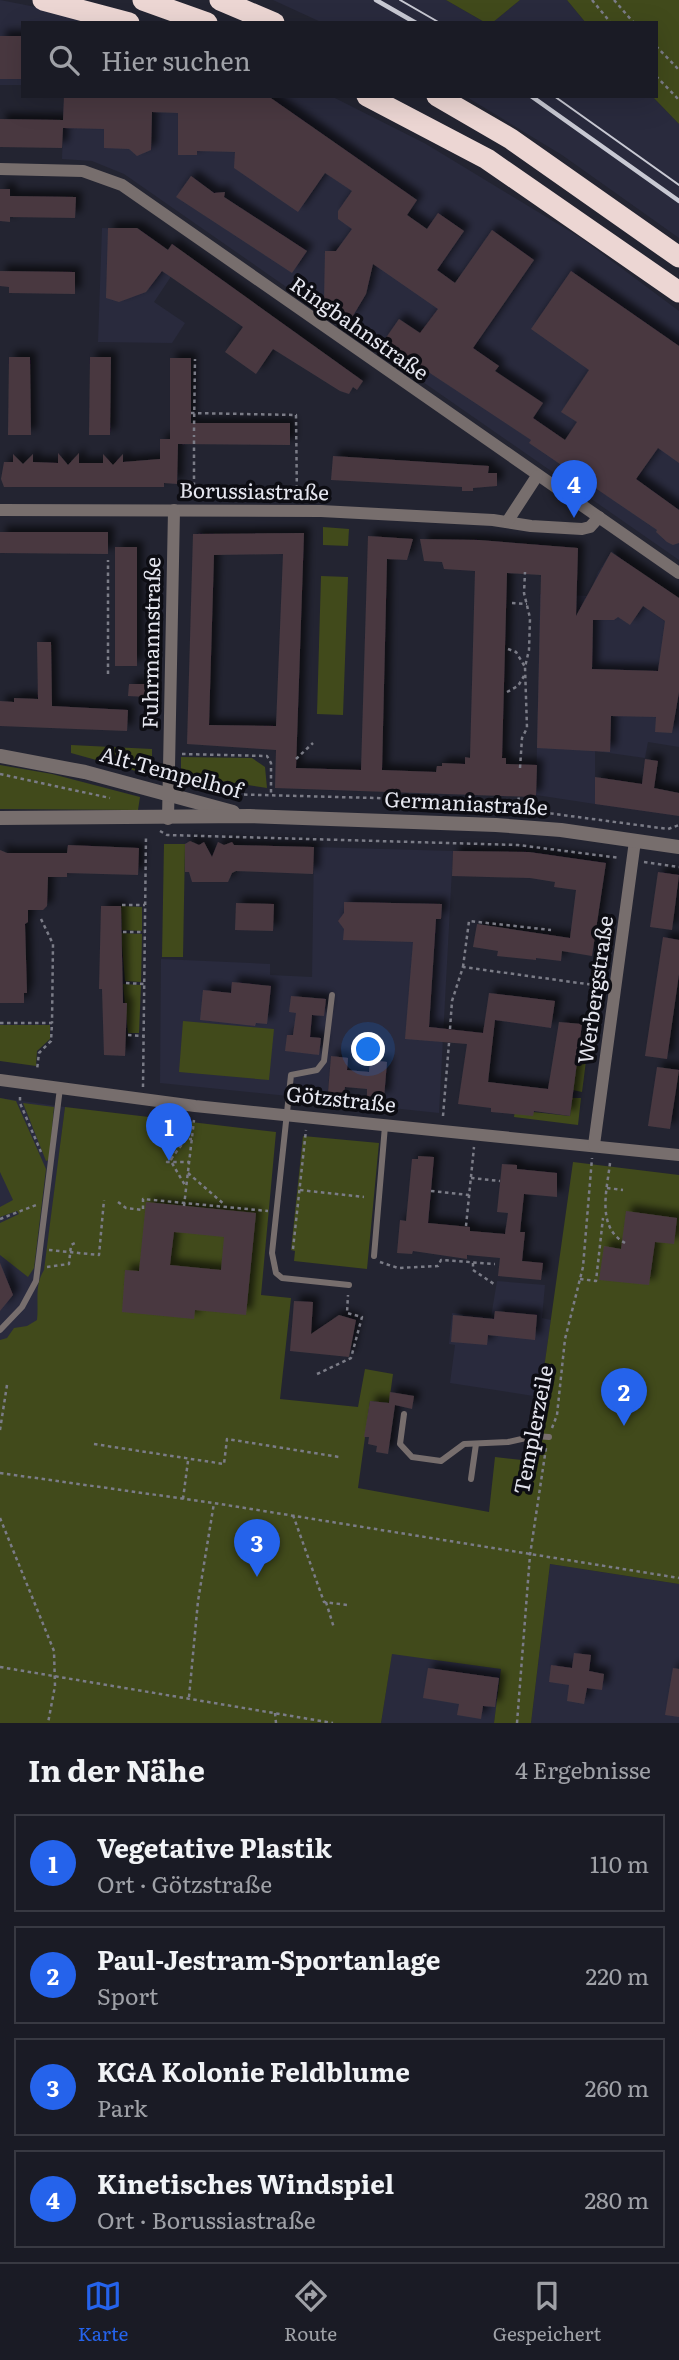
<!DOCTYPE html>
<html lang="de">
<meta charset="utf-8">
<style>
body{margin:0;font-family:Literata,serif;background:#272832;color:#f1f3f6}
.you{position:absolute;left:369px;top:1050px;width:24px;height:24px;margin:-18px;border:5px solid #fff;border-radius:50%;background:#1a73e8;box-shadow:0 0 0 10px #1a73e833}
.badge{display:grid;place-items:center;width:46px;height:46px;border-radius:50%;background:#2563eb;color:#fff;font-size:23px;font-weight:700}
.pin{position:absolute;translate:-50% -58px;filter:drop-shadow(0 2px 4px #0008)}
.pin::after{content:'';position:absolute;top:37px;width:24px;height:21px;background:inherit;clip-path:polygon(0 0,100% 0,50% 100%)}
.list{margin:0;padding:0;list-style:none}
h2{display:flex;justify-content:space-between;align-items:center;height:91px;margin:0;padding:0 28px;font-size:30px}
h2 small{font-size:23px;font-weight:400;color:#9fa1a7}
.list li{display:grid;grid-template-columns:46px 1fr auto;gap:21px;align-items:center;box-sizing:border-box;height:98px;margin:0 14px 14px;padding:0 14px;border:2px solid #383942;border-radius:0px}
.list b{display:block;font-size:26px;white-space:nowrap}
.list p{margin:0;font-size:23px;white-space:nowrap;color:#9fa1a7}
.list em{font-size:23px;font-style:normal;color:#9fa1a7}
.icon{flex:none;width:38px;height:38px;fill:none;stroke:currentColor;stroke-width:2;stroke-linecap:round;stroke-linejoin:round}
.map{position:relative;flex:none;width:679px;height:1723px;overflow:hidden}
.search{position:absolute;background:#1a1b25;box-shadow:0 7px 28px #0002;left:21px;right:21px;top:21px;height:77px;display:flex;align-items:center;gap:18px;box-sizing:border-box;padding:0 24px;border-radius:0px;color:#9fa1a7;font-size:26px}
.sheet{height:539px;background:#1a1b25}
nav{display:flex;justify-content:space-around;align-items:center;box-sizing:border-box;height:98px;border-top:2px solid #383942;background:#1a1b25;font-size:19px;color:#9fa1a7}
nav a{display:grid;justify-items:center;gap:4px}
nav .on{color:#2563eb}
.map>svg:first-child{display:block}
</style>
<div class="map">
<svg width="679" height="1723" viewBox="0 0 679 1723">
<defs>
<filter id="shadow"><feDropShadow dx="6" dy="-6" stdDeviation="3.5" flood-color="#0009"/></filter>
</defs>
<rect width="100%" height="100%" fill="#232431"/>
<g fill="#292a3d">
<path d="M0,0l61,12 45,11h-83v62h-23z"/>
<path d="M273,0h173l40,23h-163z"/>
<path d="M520,0h47l19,23h-94z"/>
<path d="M64,96h267l95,48 155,94 98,73v249l-555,-386 -32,-13 -30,-2z"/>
<path d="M465,96h187l27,28v114l-117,-83z"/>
<path d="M102,228l37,1 29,20 4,-5 14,10 -32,48 31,21 -13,20 -74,-1z"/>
<path d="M612,551l12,9 -15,22 57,40 13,-18v143l-31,-5 -3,16 -50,-7v53l-59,-9 4,-201 49,2 9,-24z"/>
<path d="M314,847l139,4 -14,262 -57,-6 5,-45 -16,-2 -2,12 -22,-2 -16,-14 -4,44 -167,-17 1,-124 109,5v11l42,2z"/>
<path d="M0,1098l65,9 -34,274 -31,-5z"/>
<path d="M497,1281l48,4 -3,33 9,2 -11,77 -90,-14 5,-38 -6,-1 3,-31 39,4z"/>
<path d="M550,1564l129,20v139h-148z"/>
<path d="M392,1653l110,16 -8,54h-113z"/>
</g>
<g fill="#414a1b">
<path d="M446,0h74l-28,23h-6z"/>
<path d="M567,0h112v124l-27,-28h4v-73h-70z"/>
<path d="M323,527l26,2 -1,17 -25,-1z"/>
<path d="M321,576l27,1 -5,138 -26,-1z"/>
<path d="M71,745l81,4v20l-9,4 -72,-20z"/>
<path d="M181,757l71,1 13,9 2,21 -86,-13z"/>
<path d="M0,765l52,9 88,23 -2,13 -138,-1z"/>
<path d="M164,844h21l-2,113h-21z"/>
<path d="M121,906l21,1v24l-20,-1z"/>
<path d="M121,933l21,1 -1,48 -16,-1z"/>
<path d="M123,984l18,1 -2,48h-11z"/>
<path d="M183,1021l91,8 -5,51 -90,-8z"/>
<path d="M0,1025h50v14l-13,12 -1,15 -36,-5z"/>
<path d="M578,1052l9,1 -5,39 -9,-2z"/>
<path d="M0,1098l16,3 30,68 -12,99 -6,9 -28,-22v-32l19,-9 -2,-3 -17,6v-10l13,-7 -13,-28z"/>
<path d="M572,1098h9l-3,27 -64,-8 1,-7 55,6z"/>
<path d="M23,1103l31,4 -5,53 -3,1z"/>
<path d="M65,1107l211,25 -15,163 30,3 -11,101 78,8 7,-38 28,5 -4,29 -19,-2 -12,87 131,24 6,-55 36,4 42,-299 106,13v409l-129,-20 -19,159h-37l7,-54 -109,-15 -11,69h-381v-383l7,-2 7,-10 13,-2 10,-6c2,-18 -3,-34 7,-50z"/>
<path d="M303,1136l76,7 -12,126 -73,-8 1,-10 -4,-1z"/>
</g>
<g fill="#483941" fill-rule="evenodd" filter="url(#shadow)">
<rect x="0" y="36" width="23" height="43"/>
<path d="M64,96h204l149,104 -10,15 20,14 11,-16 26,18 -27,39 18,13 37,-53 42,30 -61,88 26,18 -4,5 48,32 -10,15 32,22 12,-18 -16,-10 28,-42 -58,-41 40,-58 108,75v117l-21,-15 -22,31 43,31v33l-6,2 -6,-3 -11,-10 1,-2 -128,-87 2,-3 -148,-98 16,-23 21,14 18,-24 -65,-45 -7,30 -15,25 -27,-18 1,-50h11l16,-22 -14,-10v-8l14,-20 -27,-18 -27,39 -64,-44 1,-16 -38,-1v4h-19v-42l-26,-1 -1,38 -14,6 -8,-7 -25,-1v-19l-41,-1 -1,20 -62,-1v-28l63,1z"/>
<path d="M191,176l23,17 11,-1 -1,5 83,54 -15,22 -116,-76z"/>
<path d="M0,189h10v7l66,1 -1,21 -65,-1v5l-10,-1z"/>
<path d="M108,228h29l31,22 4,-6 191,137 -6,9 -4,-3 -4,7 -9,-3 -67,-42 -17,25 -31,-22 18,-25 -81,-56 -16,21 -27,10 -13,-4z"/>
<path d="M0,271l75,1v22l-66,-1v-6l-9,-1z"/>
<path d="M9,357h21l1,78h-23z"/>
<path d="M90,357h21l-1,78h-21z"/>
<path d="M170,358h21v65h99v22l-112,-1 -1,40 -13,-1v4h-160l-3,-8 3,-17h9v-8l10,10 10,-10v8l25,1v-10l10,12 11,-12v10h24v-9l10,11 10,-11v8l37,-3v-20h10z"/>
<path d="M333,456l156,10 -1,7h9v13l-24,2v3h-11v-4l-131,-7z"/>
<path d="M0,532h108v22l-108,-1z"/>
<path d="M304,533l-8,235 65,2 7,-234 45,3 -6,21 -20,-1 -5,211 54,2 1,-6h5v-3l23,1v-7l5,1 5,-187 -31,-2 -2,-7 -18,-1 -4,-22 59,1 99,8 -2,68 35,-64 68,46v94l-7,41 -17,-1 1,-15 -45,-1 -1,36 -73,-4 4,-173 -34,-2 -5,185h4v6l31,1 -1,30 -4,2 -257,-9 1,-38 -89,-6 6,-210zM283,554l-7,172 -67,-1 5,-170zM643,606l22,15 -7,50 -66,-2 1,-49h21l4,-3 12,8z"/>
<rect x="115" y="547" width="22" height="119"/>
<path d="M37,642h14l1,64 76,4 -1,21 -127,-5v-25l14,1v-4l24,1z"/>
<path d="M129,684h19l-1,13 -19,-1z"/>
<path d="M645,759l13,2 -4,27 25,5v23l-84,-12v-27l47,7z"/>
<path d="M190,841l9,4 5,-3 8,15 6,-15 6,3 8,-3 2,3 80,2 -1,27 -77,-3 -4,2 -4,9h-36l-3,-10h-4v-28z"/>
<path d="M68,845l71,3 -1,27 -71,-2v4h-19l-1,29 -4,4h-15v12l-3,2 2,69h-3v10h-24v-153l7,3h60z"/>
<path d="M453,851l76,1 77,11 -14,93 -30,-5 -1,10 -25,-3v2l-39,-4 1,-5 -25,-4 4,-23 93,14 6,-48 -22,-3 1,-5 -25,-4 -78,-2z"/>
<path d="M658,872l21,3 -7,55 -22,-3z"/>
<path d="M344,902l98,2 -1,15h-5l-7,108 54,6 6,-40 66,8 -4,27 -56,-8 -7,62 60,7 11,-67 23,2 -12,92 -36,-5 -1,5 -31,-3 -11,-1v-4l-33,-4 9,-60 -62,-5 8,-97 -70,-2 1,-11 -6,-8 6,-8z"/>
<path d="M236,903l38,1 -1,27 -38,-1z"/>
<path d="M101,906h20l2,97h4l-2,53 -21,-1 -2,-66h-3z"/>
<path d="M663,937l16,3v34l-12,85 -22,-3z"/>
<path d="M232,982l39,4 -4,38 -11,-1 -1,3 -55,-6 3,-30 28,3z"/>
<path d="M291,996l35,3 -2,17 -12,-1 -2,22 11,1 -2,17 -34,-4 2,-16h6l3,-22 -7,-1z"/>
<path d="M331,1056l17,2 -1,12 22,2 1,-12 17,2 -3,36 -17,-2v-7l-22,-2 -1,7 -16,-2z"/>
<path d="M657,1067l22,3 -9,59 -22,-3z"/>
<path d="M418,1156l16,1 -6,66 42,4v4l35,3 3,-21 -11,-1 5,-48 15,1v4l40,4v24l-33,-3 -4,38h5l-3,29 21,2 -2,17 -43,-4 2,-18 -33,-3v4l-54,-8 -1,3 -15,-1 3,-33 6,1 6,-62h6z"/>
<path d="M146,1202l110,11 -10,102 -51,-5 -1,9 -72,-7 3,-42 14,1zM174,1232l50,5 -3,33 -51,-5z"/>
<path d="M626,1211l51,7 -3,26 -19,-2 -6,43 -50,-5 5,-34 17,3z"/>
<path d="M0,1263l13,32 -13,16z"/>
<path d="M294,1301l19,1 -2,32 28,-19 17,5 -7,37 -59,-6z"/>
<path d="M495,1311l42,4 -2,25 -47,-5 -1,10 -36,-3 2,-27 41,4z"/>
<path d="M390,1392l24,4 -2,13 -17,-4 -7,49 -12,-2 1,-6 -9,-2 1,-7h-5l6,-36 19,2z"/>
<path d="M574,1653l17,2 -2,16 15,3 -2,16 -15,-2 -3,16 -17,-3 2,-16 -20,-3 2,-17 21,3z"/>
<path d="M428,1668l71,10 -4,29 -12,-1 -2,13 -24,-4 2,-11 -36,-6z"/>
<path d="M673,1668l6,1v48l-14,-2z"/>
</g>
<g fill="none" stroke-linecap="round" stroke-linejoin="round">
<g stroke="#7b7c87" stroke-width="2.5" stroke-dasharray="3.5 3.5" stroke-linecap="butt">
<path d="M592,0l19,23"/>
<path d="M614,0l20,23"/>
<path d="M656,46l23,24"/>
<path d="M656,76l23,24"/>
<path d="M191,413l105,2 1,85"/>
<path d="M194,431l1,-72"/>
<path d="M194,500v-65"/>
<path d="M512,603l15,1"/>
<path d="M508,649l8,3 9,15"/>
<path d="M108,674v-114"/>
<path d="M507,692l11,-6 6,-10"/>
<path d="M182,754l85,2 4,7v33"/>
<path d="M296,759l17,-16"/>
<path d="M520,768l2,-30 5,-10 -2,-61 4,-17 1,-32 -6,-25 1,-21"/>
<path d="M0,774l110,24"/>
<path d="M223,794l266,7 13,6 166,22 11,-4"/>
<path d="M518,808l1,-14"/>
<path d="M160,831l7,4 351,10 102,13"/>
<path d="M644,862l35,5"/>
<path d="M122,905h23"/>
<path d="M41,919l12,25 -1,79"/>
<path d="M123,932h22"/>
<path d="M463,967l6,-46 82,9"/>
<path d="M126,983l18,1"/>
<path d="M0,1023h52l-1,18 -12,12 -2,17"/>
<path d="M450,1029l2,-28 11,-34 138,19"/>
<path d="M128,1035l15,1"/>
<path d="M143,1087l3,-252"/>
<path d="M20,1097v6l21,49"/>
<path d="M443,1116l6,-73"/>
<path d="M171,1159l15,-20h6"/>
<path d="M172,1160l-2,-2 -3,4h22"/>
<path d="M172,1163l14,24"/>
<path d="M610,1163c-3,27 -14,64 15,80"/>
<path d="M188,1173l37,32"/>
<path d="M471,1178l29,3"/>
<path d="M607,1188l16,2"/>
<path d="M300,1190l64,7"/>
<path d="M431,1191l38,4"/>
<path d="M118,1202l8,6 17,2v-11l125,12"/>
<path d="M184,1206l10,-86"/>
<path d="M0,1219l36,-14"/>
<path d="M466,1226l8,-79"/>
<path d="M293,1249l13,-119"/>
<path d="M49,1250l50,5 5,-55"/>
<path d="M380,1262l18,6 40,-2 3,-6 54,4"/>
<path d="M473,1263v7l21,14"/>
<path d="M47,1267l22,-3 2,-19 4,-2"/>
<path d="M580,1279l16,2 7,-63"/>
<path d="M317,1374l34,-16 11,-41 -15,-4 1,-18"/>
<path d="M552,1428l5,-13 8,-76 18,-72 9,-109"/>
<path d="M0,1430l7,-45"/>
<path d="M94,1444l130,20 3,-25 112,18"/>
<path d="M0,1473l214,30 465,75"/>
<path d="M183,1499l5,-38"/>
<path d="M293,1515l31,87 23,3"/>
<path d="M0,1518l54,133 1,35 -7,37"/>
<path d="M326,1602l8,26"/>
<path d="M0,1667l333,56"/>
<path d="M189,1697l9,-96 16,-98"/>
<path d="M275,1713l1,10"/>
<path d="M517,1723l13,-168 16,-107"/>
</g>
<g stroke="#776e6d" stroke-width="6">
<path d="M332,995l-8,66 -7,9 -26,5 -19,178 4,20 6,5 67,7"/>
<path d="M374,1256l11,-130"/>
<path d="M0,1330l22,-23 14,-26 24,-193"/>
<path d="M404,1414l-4,30 12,13 29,4 23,-17 44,-2 27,-6 14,1"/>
<path d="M471,1479l5,-35"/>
</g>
<g stroke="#776e6d" stroke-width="12">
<path d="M0,169l83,2 39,14 557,388"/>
<path d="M0,510l321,1 172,9 38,6 51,3 8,-2 9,-10"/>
<path d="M507,522l30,-46"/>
<path d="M168,819l6,-309"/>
<path d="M0,1080l195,26 484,49"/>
<path d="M594,1145l41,-304"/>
</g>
<g stroke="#776e6d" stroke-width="14">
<path d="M0,756l85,16 148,40"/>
<path d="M0,818l250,-2 246,9 65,5 118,17"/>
</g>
<g stroke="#ecd6d3" stroke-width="21">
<path d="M43,0l86,23"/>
<path d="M143,0l64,23"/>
<path d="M220,0l54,23"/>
<path d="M367,96l120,63 192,133"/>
<path d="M437,96l74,43 168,118"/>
</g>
<g stroke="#c8c9d3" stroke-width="2">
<path d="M400,0l40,23"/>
<path d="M554,96l125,89"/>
</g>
<g stroke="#c8c9d3" stroke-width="4.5">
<path d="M376,0l40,23"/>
<path d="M531,96l148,105"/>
</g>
</g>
<g text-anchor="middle" stroke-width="7" stroke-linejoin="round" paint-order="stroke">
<g font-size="21" fill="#e5e6ef" stroke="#0d0d13">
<text transform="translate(359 329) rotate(35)" y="7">Ringbahnstraße</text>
<text transform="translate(254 492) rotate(1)" y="7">Borussiastraße</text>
<text transform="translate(152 643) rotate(-89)" y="7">Fuhrmannstraße</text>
<text transform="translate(171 773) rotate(15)" y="7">Alt-Tempelhof</text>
<text transform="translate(466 804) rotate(3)" y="7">Germaniastraße</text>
<text transform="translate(596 990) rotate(-82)" y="7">Werbergstraße</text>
<text transform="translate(341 1100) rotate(6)" y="7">Götzstraße</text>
<text transform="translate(534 1430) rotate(-79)" y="7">Templerzeile</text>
</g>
</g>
</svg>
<div class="you"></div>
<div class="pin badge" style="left:169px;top:1161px">1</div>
<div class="pin badge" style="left:624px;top:1426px">2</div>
<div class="pin badge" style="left:257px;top:1577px">3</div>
<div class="pin badge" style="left:574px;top:518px">4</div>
<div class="search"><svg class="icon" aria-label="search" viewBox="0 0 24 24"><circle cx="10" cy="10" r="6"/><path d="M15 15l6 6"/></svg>Hier suchen</div>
</div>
<section class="sheet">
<h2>In der Nähe<small>4 Ergebnisse</small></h2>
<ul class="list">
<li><span class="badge">1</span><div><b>Vegetative Plastik</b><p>Ort · Götzstraße</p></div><em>110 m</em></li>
<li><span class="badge">2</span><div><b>Paul-Jestram-Sportanlage</b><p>Sport</p></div><em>220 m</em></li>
<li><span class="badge">3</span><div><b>KGA Kolonie Feldblume</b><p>Park</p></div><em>260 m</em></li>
<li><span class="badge">4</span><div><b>Kinetisches Windspiel</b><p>Ort · Borussiastraße</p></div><em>280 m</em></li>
</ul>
</section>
<nav>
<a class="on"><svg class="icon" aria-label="map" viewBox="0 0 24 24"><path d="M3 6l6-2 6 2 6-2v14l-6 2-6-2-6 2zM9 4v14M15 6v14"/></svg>Karte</a>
<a><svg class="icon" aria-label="directions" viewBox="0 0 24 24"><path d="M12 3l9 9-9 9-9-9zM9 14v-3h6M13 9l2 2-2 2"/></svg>Route</a>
<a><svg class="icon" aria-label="saved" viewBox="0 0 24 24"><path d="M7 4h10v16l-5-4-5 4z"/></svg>Gespeichert</a>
</nav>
